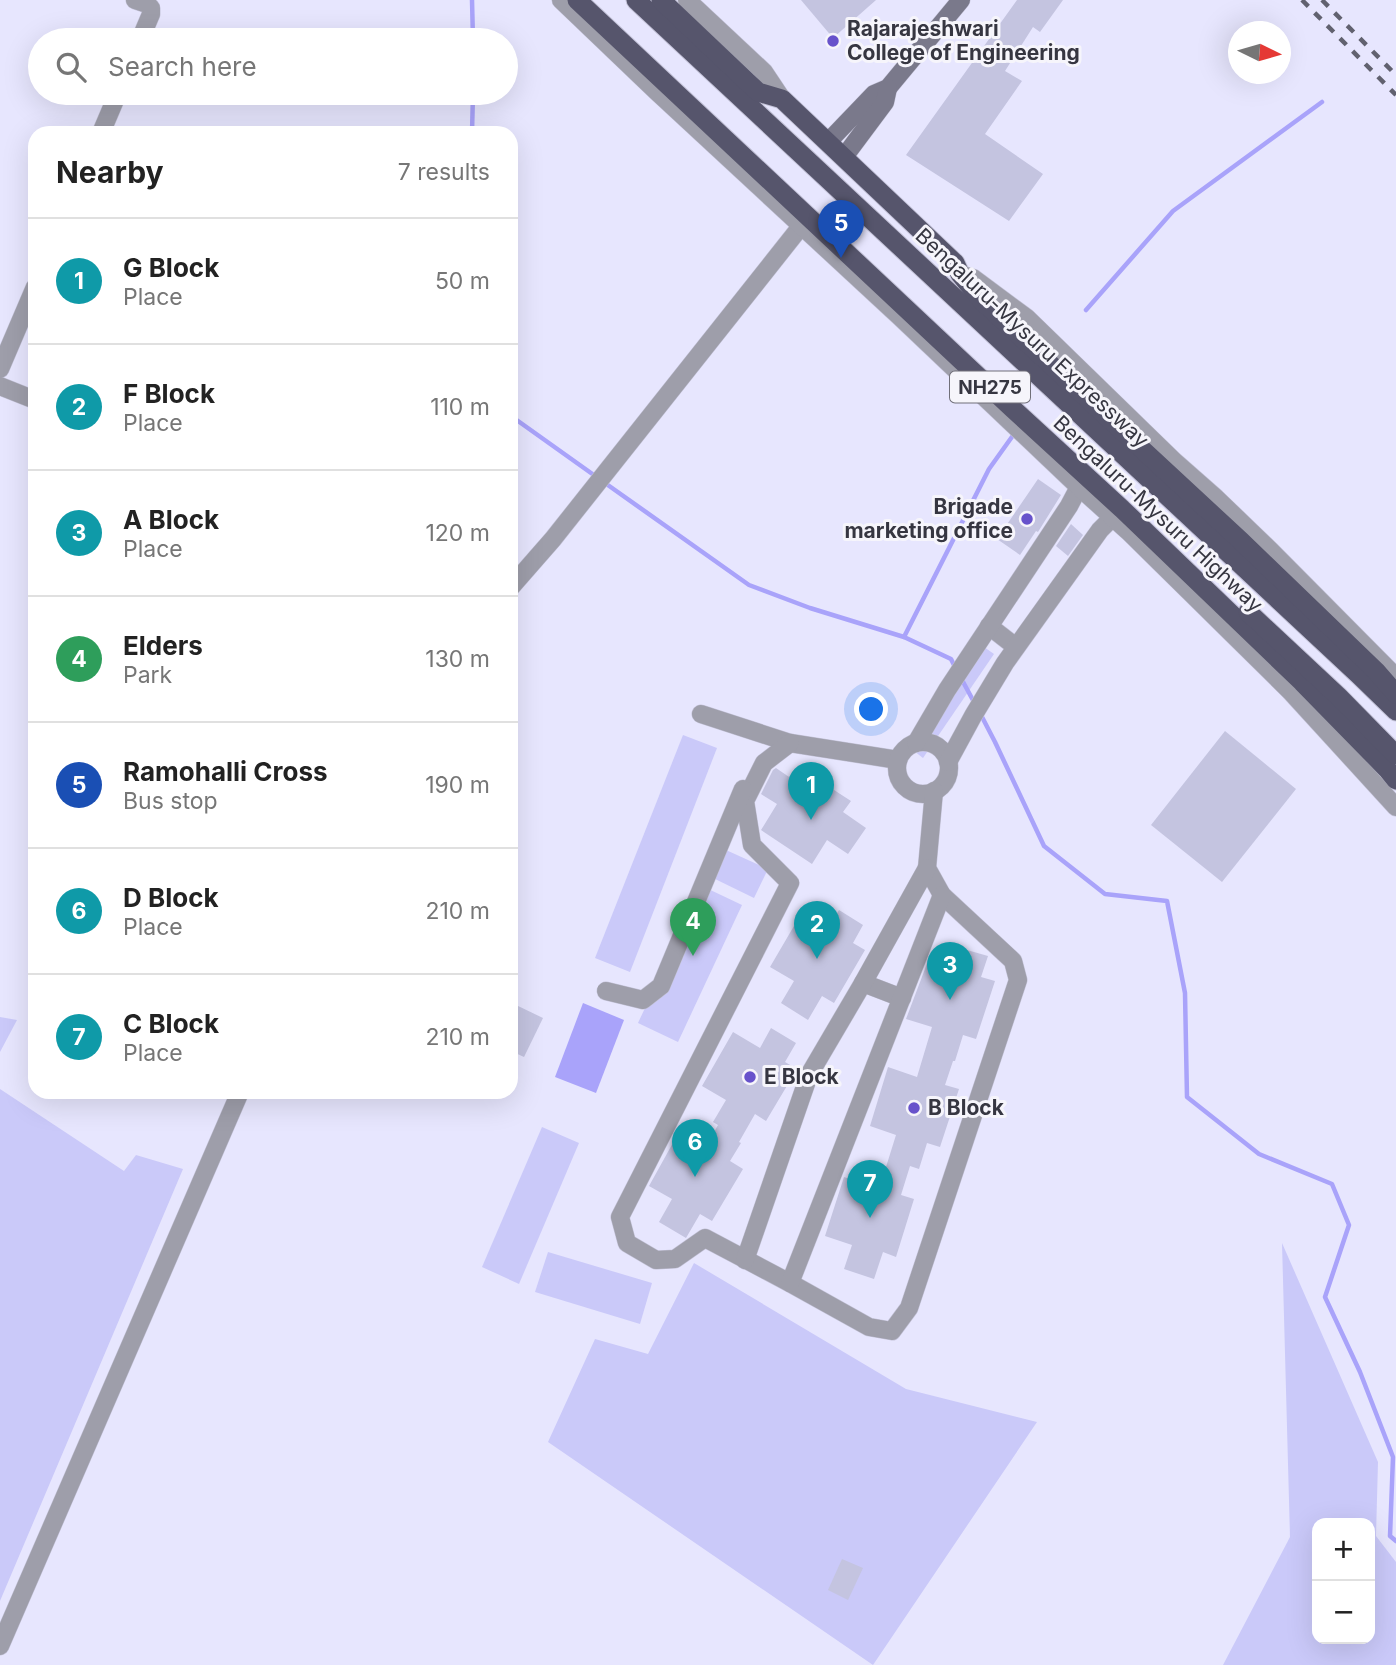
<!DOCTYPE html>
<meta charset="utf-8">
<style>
body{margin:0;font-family:Inter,sans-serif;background:#f2f2f2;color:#222}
.controls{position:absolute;right:21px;bottom:21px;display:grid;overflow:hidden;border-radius:14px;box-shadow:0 7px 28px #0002}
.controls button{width:63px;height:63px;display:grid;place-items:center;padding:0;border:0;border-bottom:2px solid #e0e0e0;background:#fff;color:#222;font:35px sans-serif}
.compass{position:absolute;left:1228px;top:21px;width:63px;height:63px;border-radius:50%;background:#fff;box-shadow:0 7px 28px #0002;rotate:95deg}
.you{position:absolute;left:872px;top:710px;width:24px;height:24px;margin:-18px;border:5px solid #fff;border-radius:50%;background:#1a73e8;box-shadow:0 0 0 10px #1a73e833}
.badge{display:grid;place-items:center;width:46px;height:46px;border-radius:50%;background:#6752cb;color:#fff;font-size:23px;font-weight:700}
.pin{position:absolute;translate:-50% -58px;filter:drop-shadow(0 2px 4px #0008)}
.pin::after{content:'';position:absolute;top:37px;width:24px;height:21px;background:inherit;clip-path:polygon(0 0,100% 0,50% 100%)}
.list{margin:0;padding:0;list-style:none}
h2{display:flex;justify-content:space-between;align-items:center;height:91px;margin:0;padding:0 28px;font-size:30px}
h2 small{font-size:23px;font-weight:400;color:#767676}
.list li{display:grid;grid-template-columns:46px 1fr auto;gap:21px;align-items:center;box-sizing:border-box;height:126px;padding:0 28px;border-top:2px solid #e0e0e0}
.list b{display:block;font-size:26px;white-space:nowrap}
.list p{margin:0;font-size:23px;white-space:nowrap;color:#767676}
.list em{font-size:23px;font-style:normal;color:#767676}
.icon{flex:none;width:38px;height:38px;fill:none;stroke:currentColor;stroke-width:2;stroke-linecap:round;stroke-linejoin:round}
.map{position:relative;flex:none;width:1396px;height:1665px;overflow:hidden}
.search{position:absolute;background:#fff;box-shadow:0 7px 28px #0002;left:28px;top:28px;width:490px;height:77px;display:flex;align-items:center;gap:18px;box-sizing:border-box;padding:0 24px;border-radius:38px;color:#767676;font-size:26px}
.panel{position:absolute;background:#fff;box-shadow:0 7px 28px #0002;left:28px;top:126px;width:490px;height:973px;border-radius:21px}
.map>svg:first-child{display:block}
</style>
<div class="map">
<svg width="1396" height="1665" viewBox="0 0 1396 1665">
<rect width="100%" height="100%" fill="#e7e6fe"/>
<g fill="#cac9f9" fill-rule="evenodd">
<path d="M984,647l10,7 -71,104 -9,-7z"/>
<path d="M683,735l34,13 -87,224 -35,-14z"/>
<path d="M726,850l42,19 -14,29 -41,-20z"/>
<path d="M702,886l40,19 -64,137 -40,-19z"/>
<path d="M0,1017l17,3 -17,32z"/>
<path d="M0,1089l124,82 12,-16 47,14 -183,432z"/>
<path d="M542,1127l37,16 -60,141 -37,-17z"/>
<path d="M1282,1243l96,219 -2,74 20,26v103h-173l67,-128zM1317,1523h53v116h-53z"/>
<path d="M548,1252l104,31 -12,41 -105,-32z"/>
<path d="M694,1263l212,126 131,33 -164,243 -325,-223 47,-103 53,15z"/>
</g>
<path fill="#a9a3fa" d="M583,1003l41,17 -28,73 -41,-16z"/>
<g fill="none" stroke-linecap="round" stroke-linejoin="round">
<g stroke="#a9a3fa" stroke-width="4.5">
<path d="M472,0l1,40"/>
<path d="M472,133l1,-40"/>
<path d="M1086,310l87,-99 149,-109"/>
<path d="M511,416l87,62"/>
<path d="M605,483l144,102 61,23 94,29 47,22 4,8"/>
<path d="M904,637l85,-168 25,-35"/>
<path d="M961,678l14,26"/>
<path d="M981,715l14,27 49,104 61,48 62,7 18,92 2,104 72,57 73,30 17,41 -24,72 35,75 33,85 -3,79 6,5"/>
</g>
</g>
<g fill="#c4c4e0">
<path d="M801,0h75l-43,38z"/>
<path d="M1017,0h46l-23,32 -7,-5 -28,44 17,10 -37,53 58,40 -34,47 -103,-66z"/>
<path d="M1038,479l23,16 -23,37 -2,-1 -16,24 -23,-16z"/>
<path d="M1071,524l12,11 -15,21 -12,-10z"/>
<path d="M1225,731l71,58 -74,93 -71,-57z"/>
<path d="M776,768l16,11 8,-11 51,33 -8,11 23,16 -18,26 -21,-14 -15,24 -51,-34 16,-26 -16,-10 12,-24z"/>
<path d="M839,910l24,15 -10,18 12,7 -31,53 -12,-7 -14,24 -27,-17 13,-22 -24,-14 31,-53 26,15z"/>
<path d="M960,948l28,8 -7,21 14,4 -19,58 -13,-4 -8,26h-2l-8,24 14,4 -19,58 -13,-4 -8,26 -9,-3 -9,29 13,4 -18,58 -13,-5 -9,27 -30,-10 8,-24 -27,-9 19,-59 29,10 7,-22 6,2 10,-32 -26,-9 18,-59 29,10 15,-50 -26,-8 22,-58 25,8z"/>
<path d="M516,1005l27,13 -19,39 -13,-6v-35z"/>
<path d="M771,1028l25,15 -11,19 12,7 -31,52 -11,-7 -16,28 2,1 -11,18 13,8 -31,52 -12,-7 -14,24 -27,-16 13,-23 -23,-13 30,-54 26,16 13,-23 -5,-3 13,-22 -24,-14 31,-54 27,16z"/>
<path d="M842,1559l21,9 -15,32 -20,-10z"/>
</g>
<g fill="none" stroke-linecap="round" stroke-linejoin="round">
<g stroke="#c4c3d8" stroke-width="19">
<g id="minor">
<path d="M135,0l12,4 4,4v6l-11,26"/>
<path d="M101,133l17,-40"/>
<path d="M0,369l35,-82"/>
<path d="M0,386l35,14"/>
<path d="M511,587l42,-48 249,-314"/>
<path d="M989,626l27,21"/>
<path d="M701,714l89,29 108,17"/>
<circle cx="923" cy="768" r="26"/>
<path d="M790,743l-26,20 -19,38 7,44 38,38 -170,334 7,26 29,17 19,-1 30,-21 85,45 79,44 23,4 17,-23 109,-328 -5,-19 -71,-66 -15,-27 7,-77"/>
<path d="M916,743l31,-53 122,-184 10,-19"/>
<path d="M948,762l25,-46 32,-53 95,-133 12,-12"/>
<path d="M863,983l39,15"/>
<path d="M606,991l37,9 18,-14 82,-197"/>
<path d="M745,1260l64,-185 54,-92 64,-115"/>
<path d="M790,1283l152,-388"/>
<path d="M0,1646l240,-554"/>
</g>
</g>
<g stroke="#c4c3d8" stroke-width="19">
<g id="tertiary">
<path d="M561,0l95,91 244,226 179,170 51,46 160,158 106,116"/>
<path d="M687,0l77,72 18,27"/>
<path d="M960,274l13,4 54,40 147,143 42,37 54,52 126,127"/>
</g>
</g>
<g stroke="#c4c3d8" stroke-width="19">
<g id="secondary">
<path d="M828,142l46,-48 14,-6 73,-88"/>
<path d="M844,157l41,-55 3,-14"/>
</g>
</g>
<g stroke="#c4c3d8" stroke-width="21">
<g id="trunk">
<path d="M577,0l436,409 109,100 180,173 85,87 9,11"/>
<path d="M636,0l723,675 37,36"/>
<path d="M661,0l97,92 24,7 173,164 5,11 22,27 259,240 135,130 20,23"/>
<path d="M1248,612l91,85 57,58"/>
</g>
</g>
<use href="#minor" stroke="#9e9eaa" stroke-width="18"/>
<use href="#tertiary" stroke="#9e9eaa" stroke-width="18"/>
<use href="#secondary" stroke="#7a798b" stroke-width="18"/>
<use href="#trunk" stroke="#56556c" stroke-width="19"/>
<g stroke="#61616f" stroke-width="4.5" stroke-dasharray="9 9" stroke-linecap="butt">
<path d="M1302,0l94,95"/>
<path d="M1322,0l74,75"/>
</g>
</g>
<g fill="#6752cb" stroke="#f6f5fb" stroke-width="2.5">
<circle cx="833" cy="41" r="7"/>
<circle cx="1027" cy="519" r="7"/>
<circle cx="750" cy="1077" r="7"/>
<circle cx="914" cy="1108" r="7"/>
</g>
<g text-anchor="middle" stroke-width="6" stroke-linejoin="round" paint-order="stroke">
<rect fill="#f6f5fb" stroke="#706f79" stroke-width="2" x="950" y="371.5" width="80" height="31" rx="5"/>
<g font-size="19" font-weight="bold" fill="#363641">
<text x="990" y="394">NH275</text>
</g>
<g font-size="21" font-weight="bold" fill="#363641" stroke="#f6f5fb" text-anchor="start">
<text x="847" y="36">Rajarajeshwari<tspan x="847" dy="24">College of Engineering</tspan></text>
<text x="1013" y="514" text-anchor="end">Brigade<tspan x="1013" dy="24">marketing office</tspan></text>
<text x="764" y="1084">E Block</text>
<text x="928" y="1115">B Block</text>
</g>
<g font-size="21" fill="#363641" stroke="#f6f5fb">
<text transform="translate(1032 338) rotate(43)" y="7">Bengaluru-Mysuru Expressway</text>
<text transform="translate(1158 514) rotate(43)" y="7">Bengaluru-Mysuru Highway</text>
</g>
</g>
</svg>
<div class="controls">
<button>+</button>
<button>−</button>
</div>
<svg class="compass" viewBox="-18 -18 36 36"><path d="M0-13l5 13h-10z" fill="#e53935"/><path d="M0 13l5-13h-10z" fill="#767676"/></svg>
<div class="you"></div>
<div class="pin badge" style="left:811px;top:820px;background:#0f9aa8">1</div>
<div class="pin badge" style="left:817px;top:959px;background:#0f9aa8">2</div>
<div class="pin badge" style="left:950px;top:1000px;background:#0f9aa8">3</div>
<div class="pin badge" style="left:693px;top:956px;background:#2e9e5b">4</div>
<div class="pin badge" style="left:841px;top:258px;background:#1a4fb4">5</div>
<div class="pin badge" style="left:695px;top:1177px;background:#0f9aa8">6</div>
<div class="pin badge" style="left:870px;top:1218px;background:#0f9aa8">7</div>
<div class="search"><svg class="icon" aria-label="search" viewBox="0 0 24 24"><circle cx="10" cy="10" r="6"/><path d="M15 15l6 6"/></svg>Search here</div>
<section class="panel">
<h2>Nearby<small>7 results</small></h2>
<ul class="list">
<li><span class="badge" style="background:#0f9aa8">1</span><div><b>G Block</b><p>Place</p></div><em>50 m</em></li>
<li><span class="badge" style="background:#0f9aa8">2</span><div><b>F Block</b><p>Place</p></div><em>110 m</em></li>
<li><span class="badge" style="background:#0f9aa8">3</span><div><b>A Block</b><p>Place</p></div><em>120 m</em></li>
<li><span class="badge" style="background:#2e9e5b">4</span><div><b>Elders</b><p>Park</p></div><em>130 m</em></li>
<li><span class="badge" style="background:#1a4fb4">5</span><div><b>Ramohalli Cross</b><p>Bus stop</p></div><em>190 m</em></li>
<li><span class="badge" style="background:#0f9aa8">6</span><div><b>D Block</b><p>Place</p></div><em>210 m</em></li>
<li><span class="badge" style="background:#0f9aa8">7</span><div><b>C Block</b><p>Place</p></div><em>210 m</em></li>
</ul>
</section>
</div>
